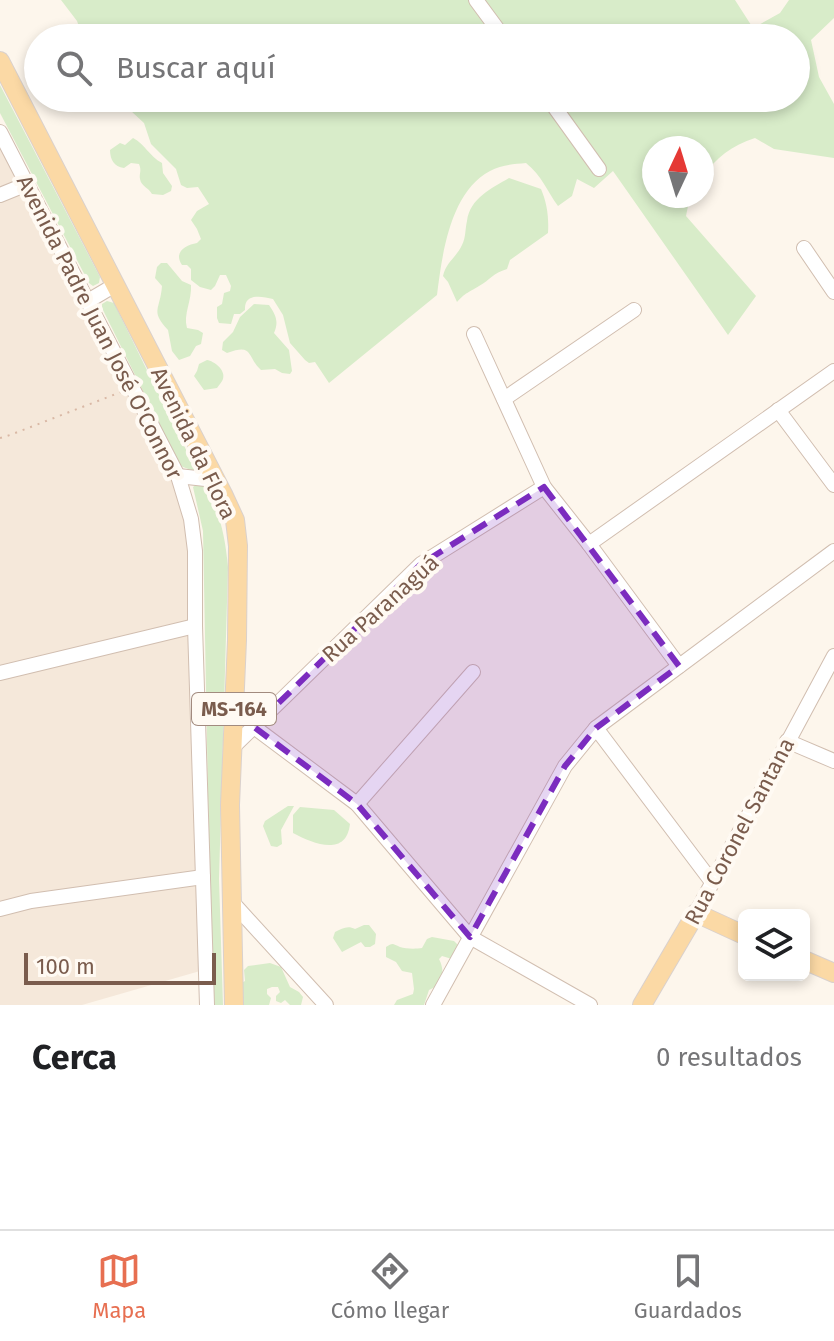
<!DOCTYPE html>
<html lang="es">
<meta charset="utf-8">
<style>
body{margin:0;font-family:"Fira Sans",sans-serif;background:#f2f2f2;color:#202124}
.controls{position:absolute;right:24px;bottom:24px;display:grid;overflow:hidden;border-radius:12px;box-shadow:0 4px 12px #0003}
.controls button{width:72px;height:72px;display:grid;place-items:center;padding:0;border:0;border-bottom:2px solid #e0e0e0;background:#fff;color:#202124;font:40px sans-serif}
.compass{position:absolute;left:642px;top:136px;width:72px;height:72px;border-radius:50%;background:#fff;box-shadow:0 4px 12px #0003;rotate:4deg}
.scale{position:absolute;left:24px;bottom:20px;width:192px;box-sizing:border-box;padding-left:8px;border:4px solid #7a5c4d;border-top:0;font-size:22px;line-height:28px;white-space:nowrap;color:#7a5c4d;-webkit-text-stroke:6px #fffaf3;paint-order:stroke}
.list{margin:0;padding:0;list-style:none}
h2{display:flex;justify-content:space-between;align-items:center;height:104px;margin:0;padding:0 32px;font-size:34px}
h2 small{font-size:26px;font-weight:400;color:#757577}
.icon{flex:none;width:44px;height:44px;fill:none;stroke:currentColor;stroke-width:2;stroke-linecap:round;stroke-linejoin:round}
.map{position:relative;flex:none;width:834px;height:1005px;overflow:hidden}
.search{position:absolute;background:#fff;box-shadow:0 4px 12px #0003;left:24px;right:24px;top:24px;height:88px;display:flex;align-items:center;gap:20px;box-sizing:border-box;padding:0 28px;border-radius:44px;color:#757577;font-size:30px}
.sheet{height:224px;background:#fff}
nav{display:flex;justify-content:space-around;align-items:center;box-sizing:border-box;height:112px;border-top:2px solid #e0e0e0;background:#fff;font-size:22px;color:#757577}
nav a{display:grid;justify-items:center;gap:4px}
nav .on{color:#e76f51}
.map>svg:first-child{display:block}
</style>
<div class="map">
<svg width="834" height="1005" viewBox="0 0 834 1005">
<rect width="100%" height="100%" fill="#fdf6ec"/>
<path fill="#f5e8da" d="M0,139l176,337 13,51 11,444 -118,34h-82z"/>
<g fill="#d8ecc9">
<path d="M61,0h674l18,28 27,-15 9,-13h45v18l-23,22 8,37 15,27v54l-60,-9 -19,-11c-23,7 -39,20 -53,39v-29h-48v48h36l-4,20 70,80 -28,39 -115,-164 -19,17 -17,-9 -5,17 -14,10c-11,-15 -16,-30 -32,-43 -12,1 -25,2 -36,8 -40,21 -48,84 -53,124l-108,88 -14,-21 -6,1 -4,-3 -15,-17 -7,-28 -10,-16c-12,-3 -29,-6 -28,11l-5,4h-6l-3,10 -12,-1 -2,-5v-11l5,-3 2,-11 6,-2 1,-5 -5,-11h-6l-5,11 -4,4 -11,-3 -9,-7v-11l-4,-4h-5c-9,-13 4,-20 15,-22l4,-4 -4,-10 -6,-9 6,-9 12,-7 -11,-17 -11,1 -6,-3 -5,-16 -25,-25 -7,-21 -13,-12 -6,-13h671v-60h-713l-6,-17z"/>
<path d="M0,85l100,192 -1,6 -6,3 -4,-3 -89,-170z"/>
<path d="M133,138c12,6 16,18 29,25l1,10 9,13 -1,5 -8,4 -11,-1c-3,-6 -11,-8 -12,-15 -1,-6 2,-8 -1,-15l-8,-1 -7,5c-10,-1 -14,-9 -14,-18l10,-7 5,2z"/>
<path d="M509,178l32,11c6,14 8,28 7,44l-38,27 -3,9c-14,4 -17,11 -28,17 -11,7 -13,6 -22,16l-9,-20 -5,-6c3,-14 13,-18 19,-31 4,-8 3,-16 5,-24 3,-23 25,-33 42,-43z"/>
<path d="M161,263h6l15,18 9,4c1,16 -8,29 -4,43l11,2 5,3 -2,11 -5,2 -6,10 -11,4 -7,-9 -4,-21c-18,-20 -8,-19 -6,-44l-7,-8 2,-11z"/>
<path d="M107,301l7,2 83,169 -14,-5 -4,-3 -77,-156v-4z"/>
<path d="M254,304l15,1c7,10 10,17 5,28l15,17 3,21 -2,3 -8,-1 -7,-4 -14,1c-15,-14 -7,-27 -34,-17l-5,-3 1,-8 10,-10 7,-15z"/>
<path d="M207,360c7,1 19,10 16,19 -1,3 -4,6 -6,9l-13,2 -10,-14 3,-5 2,-7z"/>
<path d="M197,484l6,1c17,25 22,51 25,82l-9,312 4,126h-11l-9,-474 -10,-44z"/>
<path d="M288,806h6l-13,24 1,14 -5,3 -6,-1 -8,-20 2,-5z"/>
<path d="M300,807l34,3 16,14c-4,34 -38,19 -57,9v-18z"/>
<path d="M364,925h5l7,9 -1,10 -5,3h-5l-4,-5 -19,10 -9,-14 2,-6c7,-3 12,-7 20,-3z"/>
<path d="M432,937l22,4 4,4 -2,10 -4,4 -10,-3 -3,3c5,10 4,17 0,26l-10,5 -5,15h-30l3,-5 16,-6 1,-5 -2,-16 -10,-2 -6,-9 -10,-5v-10c7,-5 7,-3 14,0 6,2 16,2 22,1l5,-9z"/>
<path d="M270,963l11,4 9,20 9,5 4,5 -2,8h-11l-5,-5 -4,3 -5,-2v-5l4,-4 -2,-5h-6l-5,2v5l4,4 -2,7h-39l10,-21 5,-3 -1,-11 4,-4z"/>
</g>
<g fill="none" stroke-linecap="round" stroke-linejoin="round">
<g stroke="#d1beb0" stroke-width="16">
<g id="minor">
<path d="M476,0l28,38"/>
<path d="M548,98l51,71"/>
<path d="M0,132l178,344 13,43 4,32v75l12,379"/>
<path d="M0,195l27,-11"/>
<path d="M804,248l30,44"/>
<path d="M88,301l27,-16"/>
<path d="M474,334l70,153 45,57 90,122"/>
<path d="M504,399l130,-89"/>
<path d="M778,410l56,75"/>
<path d="M178,476l37,4"/>
<path d="M589,544l245,-173"/>
<path d="M0,673l195,-47"/>
<path d="M254,727l103,77 113,133 120,68"/>
<path d="M596,728l116,154"/>
<path d="M787,741l47,20"/>
<path d="M232,748l189,-184 123,-77"/>
<path d="M357,804l116,-132"/>
<path d="M232,902l94,103"/>
<path d="M0,909l31,-8 172,-24"/>
<path d="M696,913l138,-257"/>
<path d="M433,1005l132,-239 31,-38 238,-177"/>
</g>
</g>
<g stroke="#dad1cd" stroke-width="20">
<g id="major">
<path d="M0,61l223,433 12,26 3,26 -1,94 -7,165 4,200"/>
<path d="M804,960l30,13"/>
<path d="M642,1005l54,-92 48,22"/>
</g>
</g>
<path stroke="#d9b8a5" stroke-width="2" stroke-dasharray="2 6" stroke-linecap="butt" d="M0,438l10,-3 111,-43"/>
<use href="#minor" stroke="#fff" stroke-width="14"/>
<use href="#major" stroke="#fbd9a5" stroke-width="18"/>
</g>
<path fill="#7b2cbf" fill-opacity="0.2" stroke="#7b2cbf" stroke-width="6" stroke-dasharray="16 10" stroke-linejoin="round" d="M544,487l135,179 -83,62 -31,38 -95,171 -113,-133 -103,-77 167,-163z"/>
<g text-anchor="middle" stroke-width="8" stroke-linejoin="round" paint-order="stroke">
<rect fill="#fffaf3" stroke="#a28b7f" stroke-width="2" x="192" y="693" width="84" height="32" rx="6"/>
<g font-size="20" font-weight="bold" fill="#7a5c4d">
<text x="234" y="716">MS-164</text>
</g>
<g font-size="22" fill="#7a5c4d" stroke="#fffaf3">
<text transform="translate(100 327) rotate(63)" y="8">Avenida Padre Juan José O'Connor</text>
<text transform="translate(194 443) rotate(64)" y="8">Avenida da Flora</text>
<text transform="translate(380 608) rotate(-42)" y="8">Rua Paranaguá</text>
<text transform="translate(739 831) rotate(-62)" y="8">Rua Coronel Santana</text>
</g>
</g>
</svg>
<div class="controls">
<button><svg class="icon" aria-label="layers" viewBox="0 0 24 24"><path d="M12 4l9 5-9 5-9-5zM3 14l9 5 9-5"/></svg></button>
</div>
<svg class="compass" viewBox="-18 -18 36 36"><path d="M0-13l5 13h-10z" fill="#e53935"/><path d="M0 13l5-13h-10z" fill="#757577"/></svg>
<div class="scale">100 m</div>
<div class="search"><svg class="icon" aria-label="search" viewBox="0 0 24 24"><circle cx="10" cy="10" r="6"/><path d="M15 15l6 6"/></svg>Buscar aquí</div>
</div>
<section class="sheet">
<h2>Cerca<small>0 resultados</small></h2>
<ul class="list">
</ul>
</section>
<nav>
<a class="on"><svg class="icon" aria-label="map" viewBox="0 0 24 24"><path d="M3 6l6-2 6 2 6-2v14l-6 2-6-2-6 2zM9 4v14M15 6v14"/></svg>Mapa</a>
<a><svg class="icon" aria-label="directions" viewBox="0 0 24 24"><path d="M12 3l9 9-9 9-9-9zM9 14v-3h6M13 9l2 2-2 2"/></svg>Cómo llegar</a>
<a><svg class="icon" aria-label="saved" viewBox="0 0 24 24"><path d="M7 4h10v16l-5-4-5 4z"/></svg>Guardados</a>
</nav>
